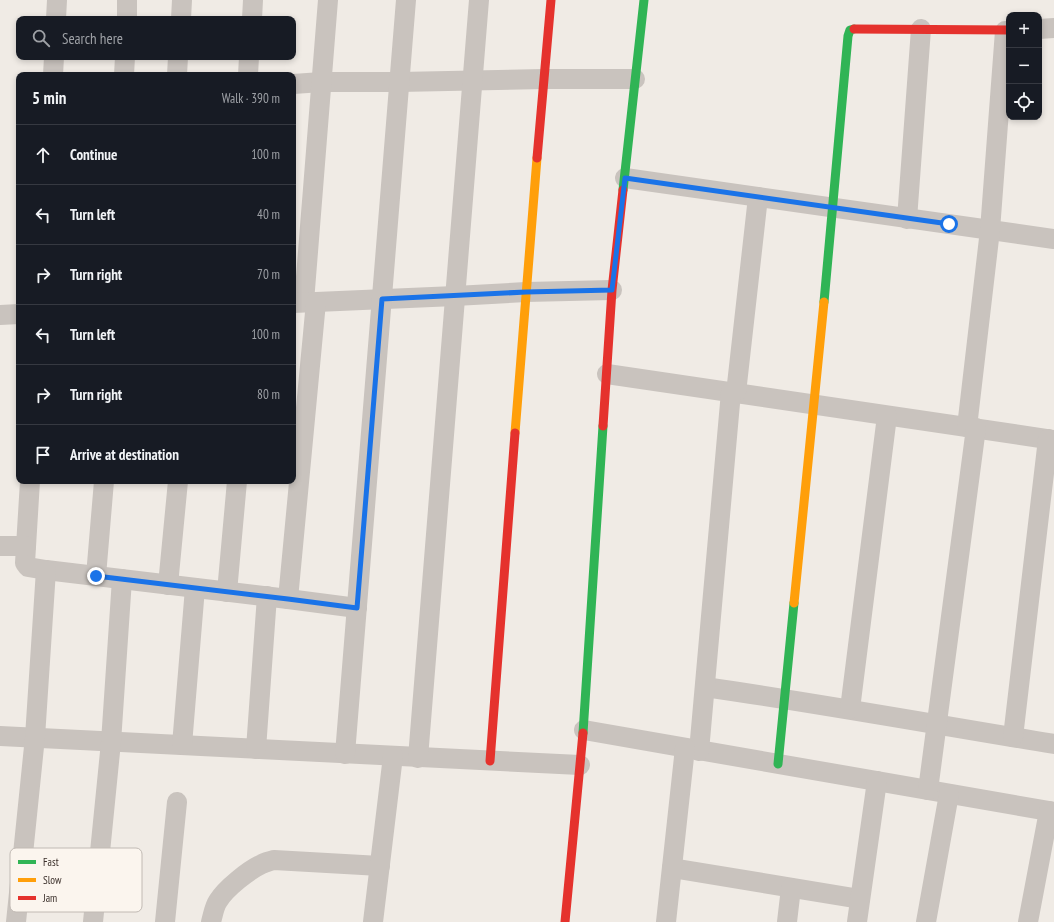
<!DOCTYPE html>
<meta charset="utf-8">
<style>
body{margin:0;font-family:"PT Sans Narrow",sans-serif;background:#242831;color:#f1f3f6}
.controls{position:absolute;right:12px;top:12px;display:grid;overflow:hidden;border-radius:8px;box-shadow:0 2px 6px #0003}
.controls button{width:36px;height:36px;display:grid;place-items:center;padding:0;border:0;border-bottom:1px solid #363941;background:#171b24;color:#f1f3f6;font:20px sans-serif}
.stop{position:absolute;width:12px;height:12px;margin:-9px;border:3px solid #1a73e8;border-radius:50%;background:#fff}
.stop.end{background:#1a73e8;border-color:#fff;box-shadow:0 1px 4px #0008}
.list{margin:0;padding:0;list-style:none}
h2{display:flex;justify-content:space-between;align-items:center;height:52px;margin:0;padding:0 16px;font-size:17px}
h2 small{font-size:13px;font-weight:400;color:#9ea1a6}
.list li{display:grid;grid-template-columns:26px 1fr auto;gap:12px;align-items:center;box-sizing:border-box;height:60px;padding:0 16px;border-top:1px solid #363941}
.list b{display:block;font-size:15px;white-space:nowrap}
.list em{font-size:13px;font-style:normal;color:#9ea1a6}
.icon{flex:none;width:22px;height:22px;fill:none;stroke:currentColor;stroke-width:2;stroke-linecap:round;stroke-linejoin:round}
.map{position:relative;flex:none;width:1054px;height:922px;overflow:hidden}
.search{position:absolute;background:#171b24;box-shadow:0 2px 6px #0003;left:16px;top:16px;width:280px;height:44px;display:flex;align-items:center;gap:10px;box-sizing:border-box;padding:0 14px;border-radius:8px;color:#9ea1a6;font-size:15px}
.panel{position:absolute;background:#171b24;box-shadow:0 2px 6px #0003;left:16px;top:72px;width:280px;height:412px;border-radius:8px}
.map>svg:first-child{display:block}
</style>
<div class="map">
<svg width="1054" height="922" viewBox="0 0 1054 922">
<rect width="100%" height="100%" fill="#f0ebe5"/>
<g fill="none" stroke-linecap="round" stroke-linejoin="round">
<g stroke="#c9c3be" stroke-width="20">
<path d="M56,19l1,-19"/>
<path d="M127,19v-19"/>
<path d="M181,19l1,-19"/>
<path d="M252,19l1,-19"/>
<path d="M1039,29l15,-1"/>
<path d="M53,75l1,-18"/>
<path d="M124,75l1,-18"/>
<path d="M177,75l1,-18"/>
<path d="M248,75l1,-18"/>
<path d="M293,84l29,-2h77l145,-3h91"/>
<path d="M625,178l429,61"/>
<path d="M907,219l14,-190"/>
<path d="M304,302l24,-302"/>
<path d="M293,303l162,-7 71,-4 86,-2"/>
<path d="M0,315l19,-1"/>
<path d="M607,374l447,66"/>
<path d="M736,393l22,-196"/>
<path d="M967,427l23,-197 15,-199"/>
<path d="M30,481l-5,82 3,4 18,3 242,29 69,9"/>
<path d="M0,546h26"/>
<path d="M96,576l8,-95"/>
<path d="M168,585l10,-104"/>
<path d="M227,592l10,-111"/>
<path d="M288,599l28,-297"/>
<path d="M705,687c117,17 233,38 349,57"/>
<path d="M850,709l37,-293"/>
<path d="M584,730l470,82"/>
<path d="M0,736l580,29"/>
<path d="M1013,737l35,-298"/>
<path d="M182,745l13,-157"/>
<path d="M256,749l11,-153"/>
<path d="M699,751l32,-359"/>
<path d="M345,754l61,-754"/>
<path d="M418,758l61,-758"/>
<path d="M928,790l48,-362"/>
<path d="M672,868l188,31"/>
<path d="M16,922l19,-185 11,-167"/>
<path d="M93,922l18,-180 11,-163"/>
<path d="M165,922l12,-120"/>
<path d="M211,922c2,-7 3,-15 7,-21 8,-13 31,-31 44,-37 4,-2 8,-3 12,-4l106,6"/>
<path d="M373,922l20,-166"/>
<path d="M666,922l19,-174"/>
<path d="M787,922l4,-34"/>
<path d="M857,922l20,-141"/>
<path d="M926,922l23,-128"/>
<path d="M1028,922l21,-111"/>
</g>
<g stroke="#30b455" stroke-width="9">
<path d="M623,190l21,-190"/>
<path d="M824,302l24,-266 2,-6 4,-1"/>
<path d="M583,733l20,-307"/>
<path d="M778,764l16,-161"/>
</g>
<g stroke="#ff9f0a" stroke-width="9">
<path d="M515,433l22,-275"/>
<path d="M794,603l30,-301"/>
</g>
<g stroke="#e5322d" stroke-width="9">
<path d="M854,29l155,1"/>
<path d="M537,158l14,-158"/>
<path d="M603,426l9,-136 11,-100"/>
<path d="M490,761l25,-328"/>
<path d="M565,922l18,-189"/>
</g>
</g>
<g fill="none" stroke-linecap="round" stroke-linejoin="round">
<path stroke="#1a73e8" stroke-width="5" d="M96,576l192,23 69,9 25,-309 144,-7 86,-2 13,-112 324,46"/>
</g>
<rect x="10" y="848" width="132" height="64" rx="6" fill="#fbf5ee" stroke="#c1bab4" stroke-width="1"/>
<rect x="18" y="860" width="18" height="4" fill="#30b455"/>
<rect x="18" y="878" width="18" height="4" fill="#ff9f0a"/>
<rect x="18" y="896" width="18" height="4" fill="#e5322d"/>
<g font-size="11" fill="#3b302b">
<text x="43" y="866">Fast</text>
<text x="43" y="884">Slow</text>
<text x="43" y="902">Jam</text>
</g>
</svg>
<div class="controls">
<button>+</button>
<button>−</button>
<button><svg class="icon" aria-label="locate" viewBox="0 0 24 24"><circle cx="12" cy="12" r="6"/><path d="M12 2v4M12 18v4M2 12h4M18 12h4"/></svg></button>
</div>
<div class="stop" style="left:949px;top:224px"></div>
<div class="stop end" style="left:96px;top:576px"></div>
<div class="search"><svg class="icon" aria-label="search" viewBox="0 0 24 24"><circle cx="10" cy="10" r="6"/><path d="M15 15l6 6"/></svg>Search here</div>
<section class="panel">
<h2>5 min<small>Walk · 390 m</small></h2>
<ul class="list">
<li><svg class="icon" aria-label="ahead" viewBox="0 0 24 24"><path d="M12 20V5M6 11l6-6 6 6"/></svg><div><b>Continue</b></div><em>100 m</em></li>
<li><svg class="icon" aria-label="left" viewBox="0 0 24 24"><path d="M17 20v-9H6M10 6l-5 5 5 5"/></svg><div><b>Turn left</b></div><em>40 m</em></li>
<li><svg class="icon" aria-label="right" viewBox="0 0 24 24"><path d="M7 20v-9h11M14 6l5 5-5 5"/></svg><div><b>Turn right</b></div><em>70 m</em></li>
<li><svg class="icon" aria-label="left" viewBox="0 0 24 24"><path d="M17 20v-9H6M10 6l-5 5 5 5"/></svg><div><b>Turn left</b></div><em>100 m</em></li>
<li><svg class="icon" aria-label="right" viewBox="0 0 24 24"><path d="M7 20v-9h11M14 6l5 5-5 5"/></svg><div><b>Turn right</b></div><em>80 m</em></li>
<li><svg class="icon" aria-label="arrive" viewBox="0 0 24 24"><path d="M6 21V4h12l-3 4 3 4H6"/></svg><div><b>Arrive at destination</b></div></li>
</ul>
</section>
</div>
